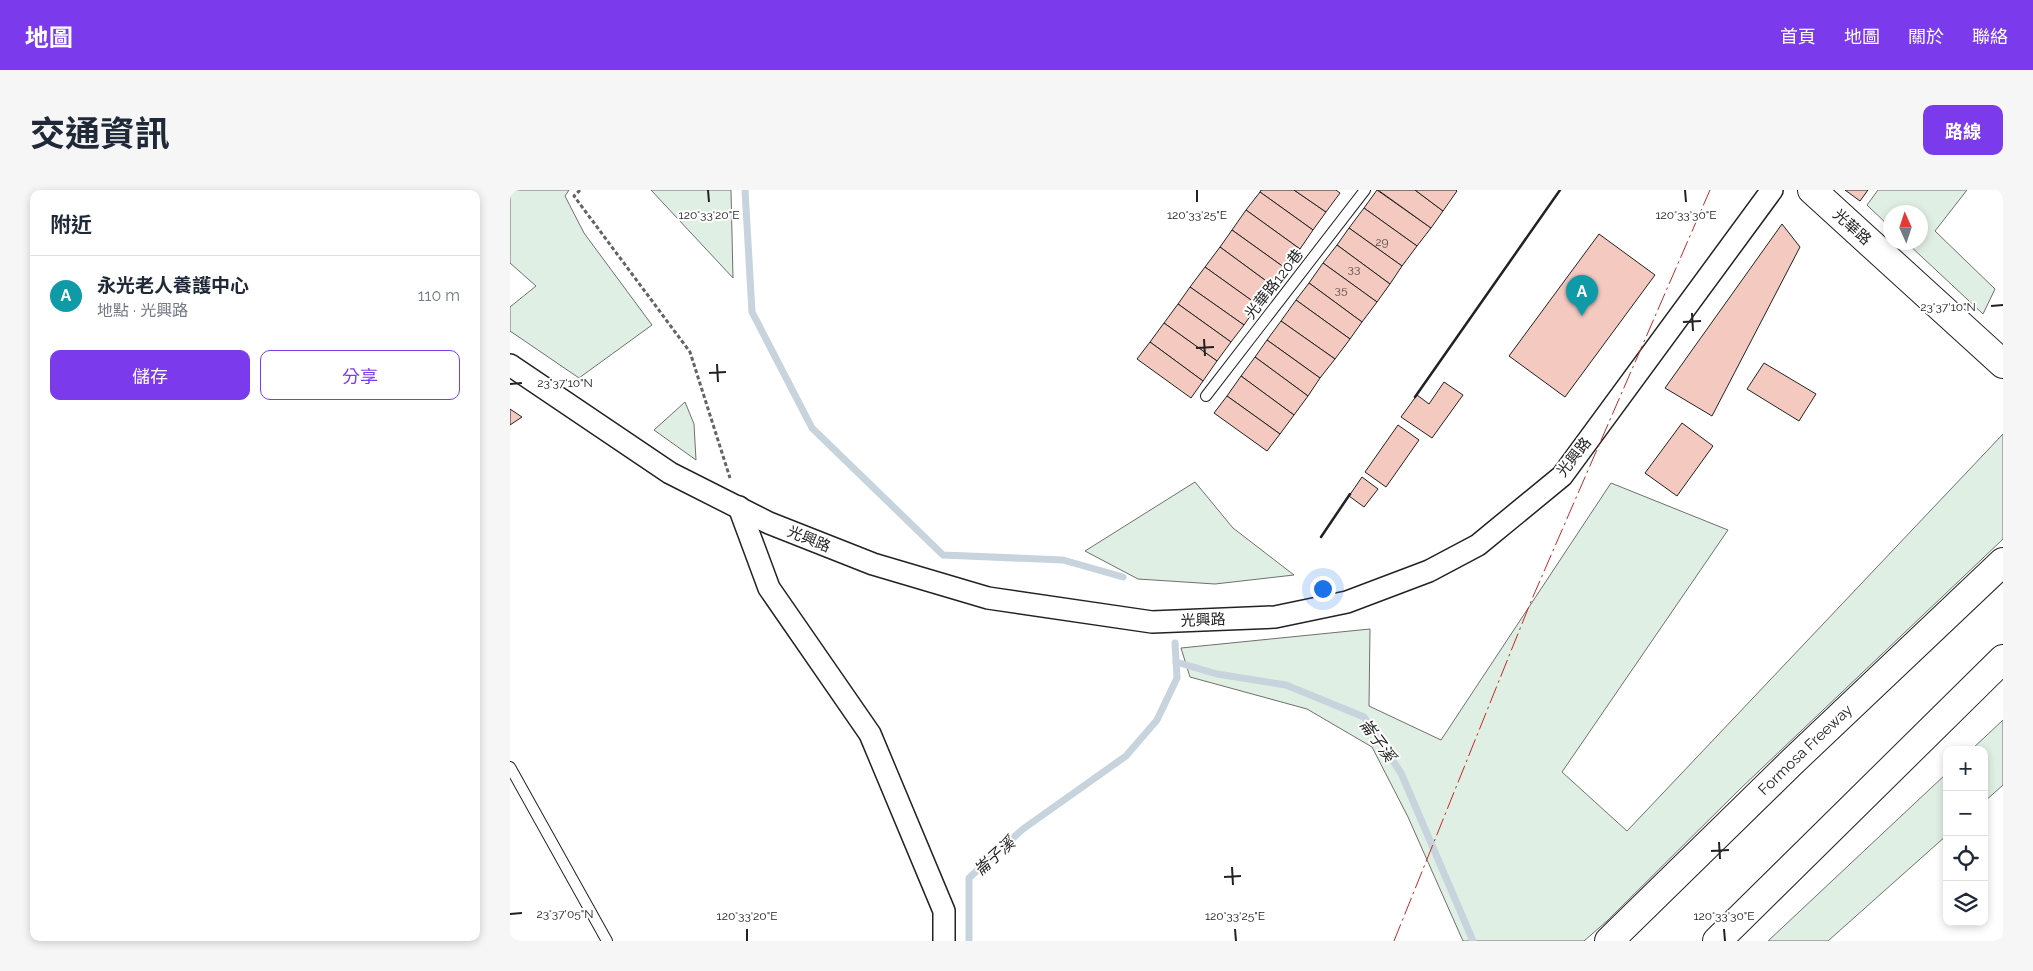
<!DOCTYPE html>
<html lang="zh-TW">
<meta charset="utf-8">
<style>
body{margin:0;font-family:Raleway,"Noto Sans TC",sans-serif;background:#f6f6f7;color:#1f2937}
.controls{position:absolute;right:15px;bottom:15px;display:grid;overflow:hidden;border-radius:10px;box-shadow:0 2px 8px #0003}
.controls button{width:45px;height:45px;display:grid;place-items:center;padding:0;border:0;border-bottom:1px solid #e0e1e3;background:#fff;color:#1f2937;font:25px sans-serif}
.compass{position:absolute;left:1373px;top:15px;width:45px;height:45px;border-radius:50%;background:#fff;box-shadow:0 2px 8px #0003;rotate:357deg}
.you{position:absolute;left:812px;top:398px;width:18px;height:18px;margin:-12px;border:4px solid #fff;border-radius:50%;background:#1a73e8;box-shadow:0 0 0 8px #1a73e833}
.badge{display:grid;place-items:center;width:32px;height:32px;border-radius:50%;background:#7c3aed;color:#fff;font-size:16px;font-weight:700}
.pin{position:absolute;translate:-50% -41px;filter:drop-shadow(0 1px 2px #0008)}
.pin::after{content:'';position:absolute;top:26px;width:18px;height:15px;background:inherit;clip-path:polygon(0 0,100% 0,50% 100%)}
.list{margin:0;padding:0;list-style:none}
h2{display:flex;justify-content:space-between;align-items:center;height:65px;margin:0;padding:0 20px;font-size:21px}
h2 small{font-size:16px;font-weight:400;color:#747a83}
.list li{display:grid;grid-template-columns:32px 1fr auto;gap:15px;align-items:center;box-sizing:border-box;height:80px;padding:0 20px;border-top:1px solid #e0e1e3}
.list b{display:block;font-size:19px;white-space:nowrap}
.list p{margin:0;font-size:16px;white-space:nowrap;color:#747a83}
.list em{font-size:16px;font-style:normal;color:#747a83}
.actions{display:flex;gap:10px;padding:15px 20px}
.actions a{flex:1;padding:11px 0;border:1px solid #7c3aed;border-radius:10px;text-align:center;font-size:18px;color:#7c3aed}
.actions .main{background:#7c3aed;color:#fff}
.icon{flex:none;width:28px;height:28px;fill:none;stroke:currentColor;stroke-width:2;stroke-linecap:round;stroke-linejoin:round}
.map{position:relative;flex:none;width:1493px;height:751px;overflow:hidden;border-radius:10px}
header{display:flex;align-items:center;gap:30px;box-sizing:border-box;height:70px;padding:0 25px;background:#7c3aed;color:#fff}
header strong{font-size:24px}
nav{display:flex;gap:28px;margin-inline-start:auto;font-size:18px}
.intro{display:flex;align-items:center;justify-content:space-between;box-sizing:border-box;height:120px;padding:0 30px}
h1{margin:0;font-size:35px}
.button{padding:12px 22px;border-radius:10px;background:#7c3aed;color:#fff;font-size:18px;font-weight:700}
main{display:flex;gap:30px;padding:0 30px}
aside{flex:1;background:#fff;border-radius:10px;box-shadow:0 2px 8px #0003}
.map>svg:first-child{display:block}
</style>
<header>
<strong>地圖</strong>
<nav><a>首頁</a><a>地圖</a><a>關於</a><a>聯絡</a></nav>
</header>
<div class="intro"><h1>交通資訊</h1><a class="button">路線</a></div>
<main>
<aside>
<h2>附近<small></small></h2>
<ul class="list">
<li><span class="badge" style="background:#0f9aa8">A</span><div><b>永光老人養護中心</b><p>地點 · 光興路</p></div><em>110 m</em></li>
</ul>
<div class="actions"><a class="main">儲存</a><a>分享</a></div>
</aside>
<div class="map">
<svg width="1493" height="751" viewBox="0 0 1493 751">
<rect width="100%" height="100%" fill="#fff"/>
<g fill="#e0efe3" stroke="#6f6f6f">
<path d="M0,0h59l-4,6 19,37 68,92 -73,53 -69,-47v-24l26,-21 -26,-23z"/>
<path d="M141,0h80l2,88z"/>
<path d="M1368,0h89l-32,41 60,58 -12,25 -76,-71 13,-1v-30h-30v15l-23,-22z"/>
<path d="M175,212l9,22 2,36 -42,-30z"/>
<path d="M1493,244v105l-263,250 -133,132 -23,20h-121l-55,-124 -36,-70 -65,-38 -117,-32 -9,-29 189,-19 -1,77 72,34 170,-257 117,47 -166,242 65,59z"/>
<path d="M685,292l38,46 61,47 -79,9 -77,-5 -53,-28z"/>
<path d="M1493,530v65l-19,17v-52h-13z"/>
<path d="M1437,583v62l-119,106h-60z"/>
</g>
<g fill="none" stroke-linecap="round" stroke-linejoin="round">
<g stroke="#c7d3dd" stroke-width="7">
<path d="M235,0l7,122 60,116 131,127 120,5 60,17"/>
<path d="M666,472l41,12 69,11 78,32 37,56 72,168"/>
<path d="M459,751v-63l54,-49 103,-73 31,-36 20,-42 -2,-35"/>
</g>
</g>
<g fill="#f3c9c0" stroke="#222">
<path d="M751,0h33l32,22 -13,18 -53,-38z"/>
<path d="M784,0h42l4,3 -14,19z"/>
<path d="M867,0l54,38 -14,18 -53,-38z"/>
<path d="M868,0h37l28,21 -12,17z"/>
<path d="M905,0h41l1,1 -14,20z"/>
<path d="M1335,0h23l-8,11z"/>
<path d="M750,2l53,38 -13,19 -54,-39z"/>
<path d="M854,18l53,38 -15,20 -53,-38z"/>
<path d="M736,20l54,39 -15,19 -53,-38z"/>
<path d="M1272,34l18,23 -88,169 -47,-28z"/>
<path d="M839,38l53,38 -12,18 -53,-39z"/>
<path d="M722,40l53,38 -12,18 -53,-39z"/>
<path d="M1089,44l56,41 -90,122 -56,-41z"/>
<path d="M827,55l53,39 -13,18 -54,-39z"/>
<path d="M710,57l53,39 -15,19 -53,-38z"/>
<path d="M813,73l54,39 -15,20 -53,-39z"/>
<path d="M695,77l53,38 -14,20 -54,-38z"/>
<path d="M799,93l53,39 -12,17 -54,-39z"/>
<path d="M680,97l54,38 -13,17 -53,-38z"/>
<path d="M786,110l54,39 -15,20 -54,-38z"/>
<path d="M668,114l53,38 -14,19 -53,-38z"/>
<path d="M771,131l54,38 -15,19 -53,-38z"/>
<path d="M654,133l53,38 -14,20 -53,-39z"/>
<path d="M757,150l53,38 -12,18 -53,-39z"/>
<path d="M640,152l53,39 -12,17 -54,-39z"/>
<path d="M745,167l53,39 -14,19 -53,-39z"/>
<path d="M1254,173l52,31 -17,27 -52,-32z"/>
<path d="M731,186l53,39 -14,19 -53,-38z"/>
<path d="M934,192l19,13 -31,43 -31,-21 16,-22 12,9z"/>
<path d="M717,206l53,38 -13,17 -53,-38z"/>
<path d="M0,219l12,8 -12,8z"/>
<path d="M1172,233l31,23 -36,50 -32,-23z"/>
<path d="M888,235l21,15 -33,47 -21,-15z"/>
<path d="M852,287l16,12 -14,18 -15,-11z"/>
</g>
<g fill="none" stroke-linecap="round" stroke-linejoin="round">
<g stroke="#222" stroke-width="12">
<g id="lane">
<path d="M696,206l159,-206"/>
<path d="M0,577l97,174"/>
</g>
</g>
<g stroke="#222" stroke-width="24">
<g id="street">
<path d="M0,175l160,108 99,50 104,41 115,34 164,24 123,-5 72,-15 82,-31 49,-26 84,-69 210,-286"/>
<path d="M229,317l30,81 101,146 74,177v30"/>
</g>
</g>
<g stroke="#222" stroke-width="30">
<path id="secondary" d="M1302,0l191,174"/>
</g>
<g stroke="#222" stroke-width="30">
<g id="highway">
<path id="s1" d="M1099,751l183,-179 211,-200"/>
<path d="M1207,751l286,-282"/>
</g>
</g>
<path stroke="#646464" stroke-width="3" stroke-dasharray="4 2.5" stroke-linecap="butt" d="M70,0l-6,6 116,156 40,126"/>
<use href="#lane" stroke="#fff" stroke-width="10"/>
<use href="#street" stroke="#fff" stroke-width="21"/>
<use href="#secondary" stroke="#fff" stroke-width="28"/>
<use href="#highway" stroke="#fff" stroke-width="28"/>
<g stroke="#222" stroke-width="2.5">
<path d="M905,207l145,-207"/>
<path d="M811,347l29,-43"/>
</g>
<path stroke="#c62828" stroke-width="1" stroke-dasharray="18 4 2.5 4" stroke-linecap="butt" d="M884,751l138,-342 178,-409"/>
</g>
<path fill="none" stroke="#222" stroke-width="2" d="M198,0l1,12M687,0v12M1175,0l1,12M1481,116l12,-1M1182,123l1,18M1173,132l18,-1M694,149l1,17M686,158l18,-1M207,174l1,18M199,183l17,-1M0,194l12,-1M1209,652l1,17M1201,661l18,-1M722,677l1,18M714,687l17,-1M0,724l12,-1M237,739v12M725,739l1,12M1214,739l1,12"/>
<g text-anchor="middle" stroke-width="4" stroke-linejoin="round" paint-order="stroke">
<g font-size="12" fill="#564c4a">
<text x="872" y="56">29</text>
<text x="844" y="83">33</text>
<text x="831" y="104">35</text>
</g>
<g font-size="15" fill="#222" stroke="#fff">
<text transform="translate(1342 37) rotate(42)" y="5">光華路</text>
<text transform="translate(764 94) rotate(-52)" y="5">光華路120巷</text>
<text transform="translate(1064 267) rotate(-52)" y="5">光興路</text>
<text transform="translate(299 349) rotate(22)" y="5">光興路</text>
<text transform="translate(693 430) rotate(-2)" y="5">光興路</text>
<text dy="5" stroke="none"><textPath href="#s1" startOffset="274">Formosa Freeway</textPath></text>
</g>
<g font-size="16" font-style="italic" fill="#222" stroke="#fff">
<text transform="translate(868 550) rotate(54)" y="6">崙子溪</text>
<text transform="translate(484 666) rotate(-42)" y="6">崙子溪</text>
</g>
</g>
<g font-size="12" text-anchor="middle" fill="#222" stroke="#fff" stroke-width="4" stroke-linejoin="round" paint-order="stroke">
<text x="199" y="29">120°33'20"E</text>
<text x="687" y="29">120°33'25"E</text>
<text x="1176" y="29">120°33'30"E</text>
<text x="1438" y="121">23°37'10"N</text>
<text x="55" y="197">23°37'10"N</text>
<text x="55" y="728">23°37'05"N</text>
<text x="237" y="730">120°33'20"E</text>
<text x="725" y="730">120°33'25"E</text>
<text x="1214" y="730">120°33'30"E</text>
</g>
</svg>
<div class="controls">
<button>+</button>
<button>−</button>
<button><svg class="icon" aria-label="locate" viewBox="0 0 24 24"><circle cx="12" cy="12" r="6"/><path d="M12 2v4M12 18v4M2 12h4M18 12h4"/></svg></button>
<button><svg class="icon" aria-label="layers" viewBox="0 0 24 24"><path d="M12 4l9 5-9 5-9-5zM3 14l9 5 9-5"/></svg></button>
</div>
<svg class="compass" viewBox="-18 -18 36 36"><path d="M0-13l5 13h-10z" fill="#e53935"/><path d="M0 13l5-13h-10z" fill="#747a83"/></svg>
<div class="you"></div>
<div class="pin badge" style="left:1072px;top:126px;background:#0f9aa8">A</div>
</div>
</main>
